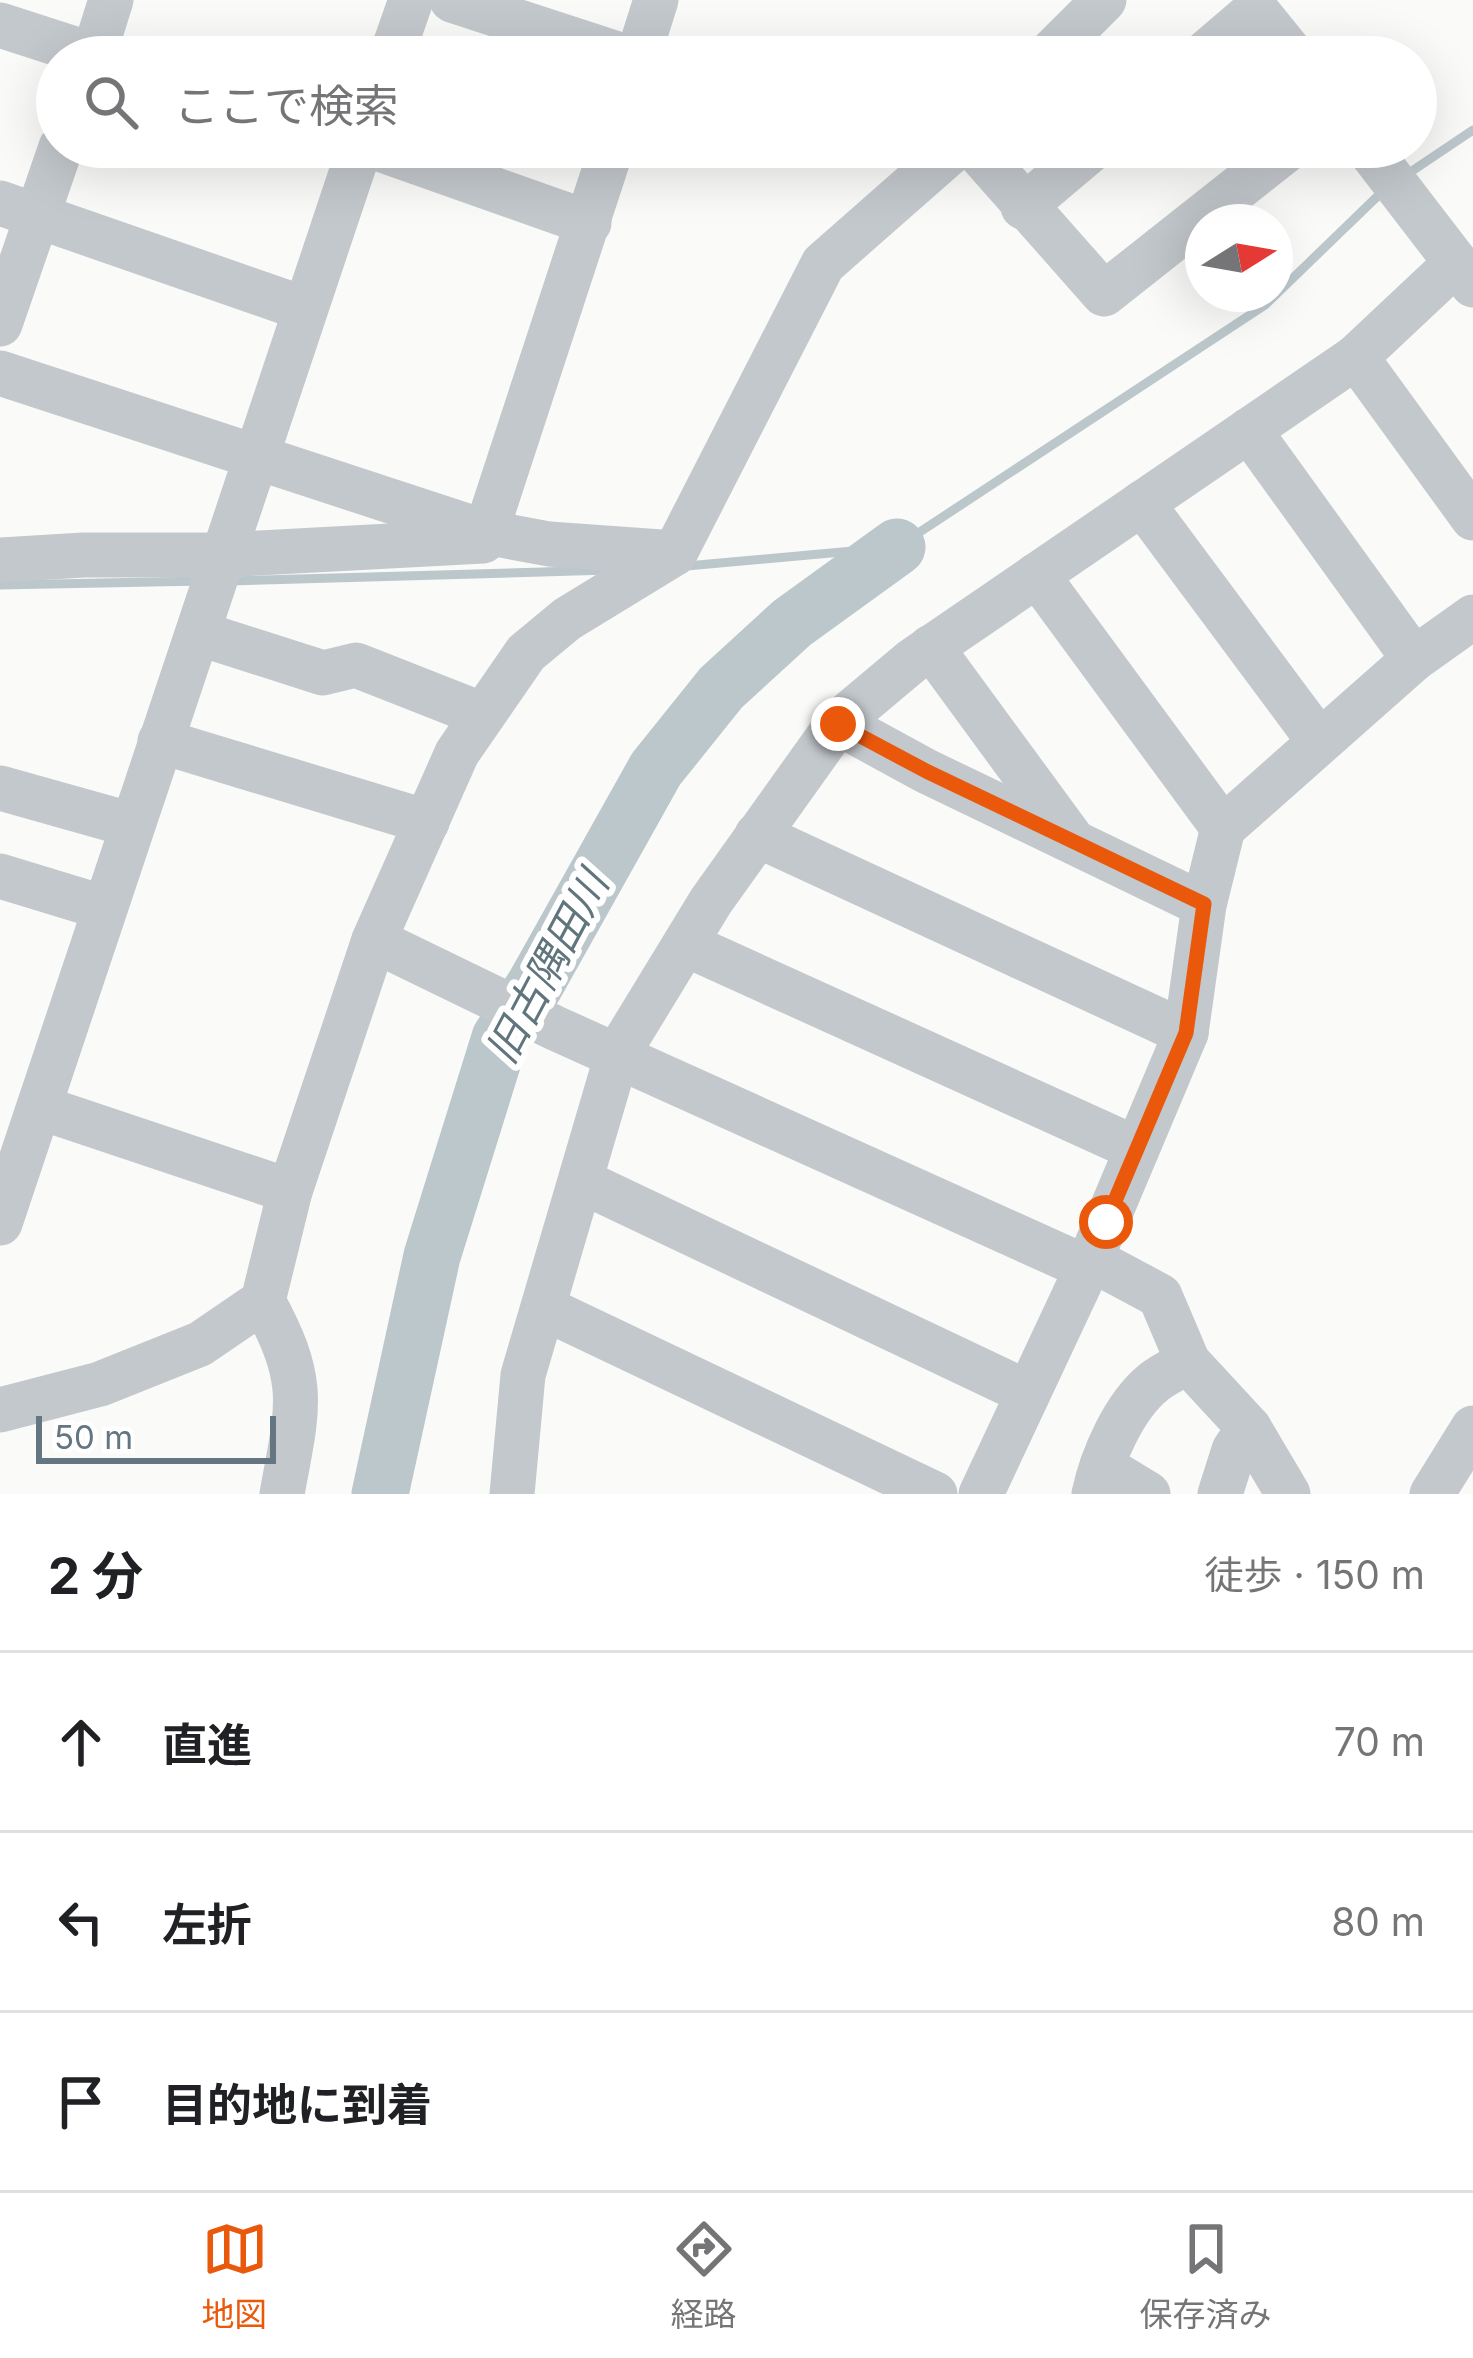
<!DOCTYPE html>
<html lang="ja">
<meta charset="utf-8">
<style>
body{margin:0;font-family:Inter,"Noto Sans JP",sans-serif;background:#f2f2f2;color:#202124}
.compass{position:absolute;left:1185px;top:204px;width:108px;height:108px;border-radius:50%;background:#fff;box-shadow:0 12px 48px #0002;rotate:79deg}
.scale{position:absolute;left:36px;bottom:30px;width:240px;box-sizing:border-box;padding-left:12px;border:6px solid #657683;border-top:0;font-size:33px;line-height:42px;white-space:nowrap;color:#657683;-webkit-text-stroke:9px #fff;paint-order:stroke}
.stop{position:absolute;width:36px;height:36px;margin:-27px;border:9px solid #ea580c;border-radius:50%;background:#fff}
.stop.end{background:#ea580c;border-color:#fff;box-shadow:0 3px 12px #0008}
.list{margin:0;padding:0;list-style:none}
h2{display:flex;justify-content:space-between;align-items:center;height:156px;margin:0;padding:0 48px;font-size:51px}
h2 small{font-size:39px;font-weight:400;color:#757577}
.list li{display:grid;grid-template-columns:78px 1fr auto;gap:36px;align-items:center;box-sizing:border-box;height:180px;padding:0 48px;border-top:3px solid #e0e0e0}
.list b{display:block;font-size:45px;white-space:nowrap}
.list em{font-size:39px;font-style:normal;color:#757577}
.icon{flex:none;width:66px;height:66px;fill:none;stroke:currentColor;stroke-width:2;stroke-linecap:round;stroke-linejoin:round}
.map{position:relative;flex:none;width:1473px;height:1494px;overflow:hidden}
.search{position:absolute;background:#fff;box-shadow:0 12px 48px #0002;left:36px;right:36px;top:36px;height:132px;display:flex;align-items:center;gap:30px;box-sizing:border-box;padding:0 42px;border-radius:66px;color:#757577;font-size:45px}
.sheet{height:696px;background:#fff}
nav{display:flex;justify-content:space-around;align-items:center;box-sizing:border-box;height:168px;border-top:3px solid #e0e0e0;background:#fff;font-size:33px;color:#757577}
nav a{display:grid;justify-items:center;gap:6px}
nav .on{color:#ea580c}
.map>svg:first-child{display:block}
</style>
<div class="map">
<svg width="1473" height="1494" viewBox="0 0 1473 1494">
<rect width="100%" height="100%" fill="#fafaf8"/>
<g fill="none" stroke-linecap="round" stroke-linejoin="round">
<g stroke="#bbc7cb" stroke-width="9">
<path d="M1403,177l70,-47"/>
<path d="M687,566l210,-19 368,-242 119,-115"/>
<path d="M231,581l379,-11"/>
<path d="M0,585l203,-4"/>
</g>
<path stroke="#bbc7cb" stroke-width="57" d="M380,1494l52,-238 68,-218 35,-53 121,-216 65,-81 71,-65 105,-76"/>
<g stroke="#c3c8cc" stroke-width="45">
<path d="M452,0l174,57"/>
<path d="M0,25l99,32"/>
<path d="M93,57l18,-57"/>
<path d="M391,57l20,-57"/>
<path d="M638,57l18,-57"/>
<path d="M1047,57l57,-57"/>
<path d="M1201,57l55,-47 38,47"/>
<path d="M374,147l215,76"/>
<path d="M974,147l130,147 186,-147"/>
<path d="M1367,147l106,138"/>
<path d="M0,203l305,106"/>
<path d="M1023,207l71,-60"/>
<path d="M0,324l61,-177"/>
<path d="M1356,357l117,161"/>
<path d="M0,373l485,159 64,12 126,9"/>
<path d="M1249,430l165,229"/>
<path d="M1142,503l177,238"/>
<path d="M0,560l84,-5h138l261,-14 129,-394"/>
<path d="M1037,575l186,253"/>
<path d="M198,633l125,40 33,-8 127,50"/>
<path d="M931,647l140,191"/>
<path d="M838,723l88,48 278,134"/>
<path d="M160,741l267,81"/>
<path d="M0,788l132,37"/>
<path d="M757,835l429,198"/>
<path d="M0,876l105,32"/>
<path d="M374,940l181,88 532,240"/>
<path d="M685,944l452,205"/>
<path d="M39,1107l251,84"/>
<path d="M581,1181l447,212"/>
<path d="M0,1223l360,-1076"/>
<path d="M1091,1259l69,37 28,66 61,66 39,66"/>
<path d="M263,1301c45,82 35,105 19,193"/>
<path d="M544,1308l391,186"/>
<path d="M0,1410l100,-26 100,-40 63,-43 27,-110 84,-251 83,-187 69,-100 41,-34 108,-66 148,-289 133,-117"/>
<path d="M1102,1466l46,28"/>
<path d="M512,1494l11,-119 94,-320 94,-154 127,-178 75,-63 443,-303 100,-94"/>
<path d="M981,1494l106,-226 99,-235 18,-128 19,-77 191,-169 59,-42"/>
<path d="M1094,1494c8,-37 30,-88 60,-112 10,-8 23,-14 34,-20"/>
<path d="M1220,1494l14,-44 15,-22"/>
<path d="M1432,1494l41,-66"/>
</g>
</g>
<g fill="none" stroke-linecap="round" stroke-linejoin="round">
<path stroke="#ea580c" stroke-width="15" d="M838,724l88,47 278,133 -18,129 -80,189"/>
</g>
<g text-anchor="middle" stroke-width="12" stroke-linejoin="round" paint-order="stroke">
<g font-size="42" font-style="italic" fill="#60757c" stroke="#fff">
<text transform="translate(547 967) rotate(-62)" y="15">旧古隅田川</text>
</g>
</g>
</svg>
<svg class="compass" viewBox="-18 -18 36 36"><path d="M0-13l5 13h-10z" fill="#e53935"/><path d="M0 13l5-13h-10z" fill="#757577"/></svg>
<div class="scale">50 m</div>
<div class="stop" style="left:1106px;top:1222px"></div>
<div class="stop end" style="left:838px;top:724px"></div>
<div class="search"><svg class="icon" aria-label="search" viewBox="0 0 24 24"><circle cx="10" cy="10" r="6"/><path d="M15 15l6 6"/></svg>ここで検索</div>
</div>
<section class="sheet">
<h2>2 分<small>徒歩 · 150 m</small></h2>
<ul class="list">
<li><svg class="icon" aria-label="ahead" viewBox="0 0 24 24"><path d="M12 20V5M6 11l6-6 6 6"/></svg><div><b>直進</b></div><em>70 m</em></li>
<li><svg class="icon" aria-label="left" viewBox="0 0 24 24"><path d="M17 20v-9H6M10 6l-5 5 5 5"/></svg><div><b>左折</b></div><em>80 m</em></li>
<li><svg class="icon" aria-label="arrive" viewBox="0 0 24 24"><path d="M6 21V4h12l-3 4 3 4H6"/></svg><div><b>目的地に到着</b></div></li>
</ul>
</section>
<nav>
<a class="on"><svg class="icon" aria-label="map" viewBox="0 0 24 24"><path d="M3 6l6-2 6 2 6-2v14l-6 2-6-2-6 2zM9 4v14M15 6v14"/></svg>地図</a>
<a><svg class="icon" aria-label="directions" viewBox="0 0 24 24"><path d="M12 3l9 9-9 9-9-9zM9 14v-3h6M13 9l2 2-2 2"/></svg>経路</a>
<a><svg class="icon" aria-label="saved" viewBox="0 0 24 24"><path d="M7 4h10v16l-5-4-5 4z"/></svg>保存済み</a>
</nav>
